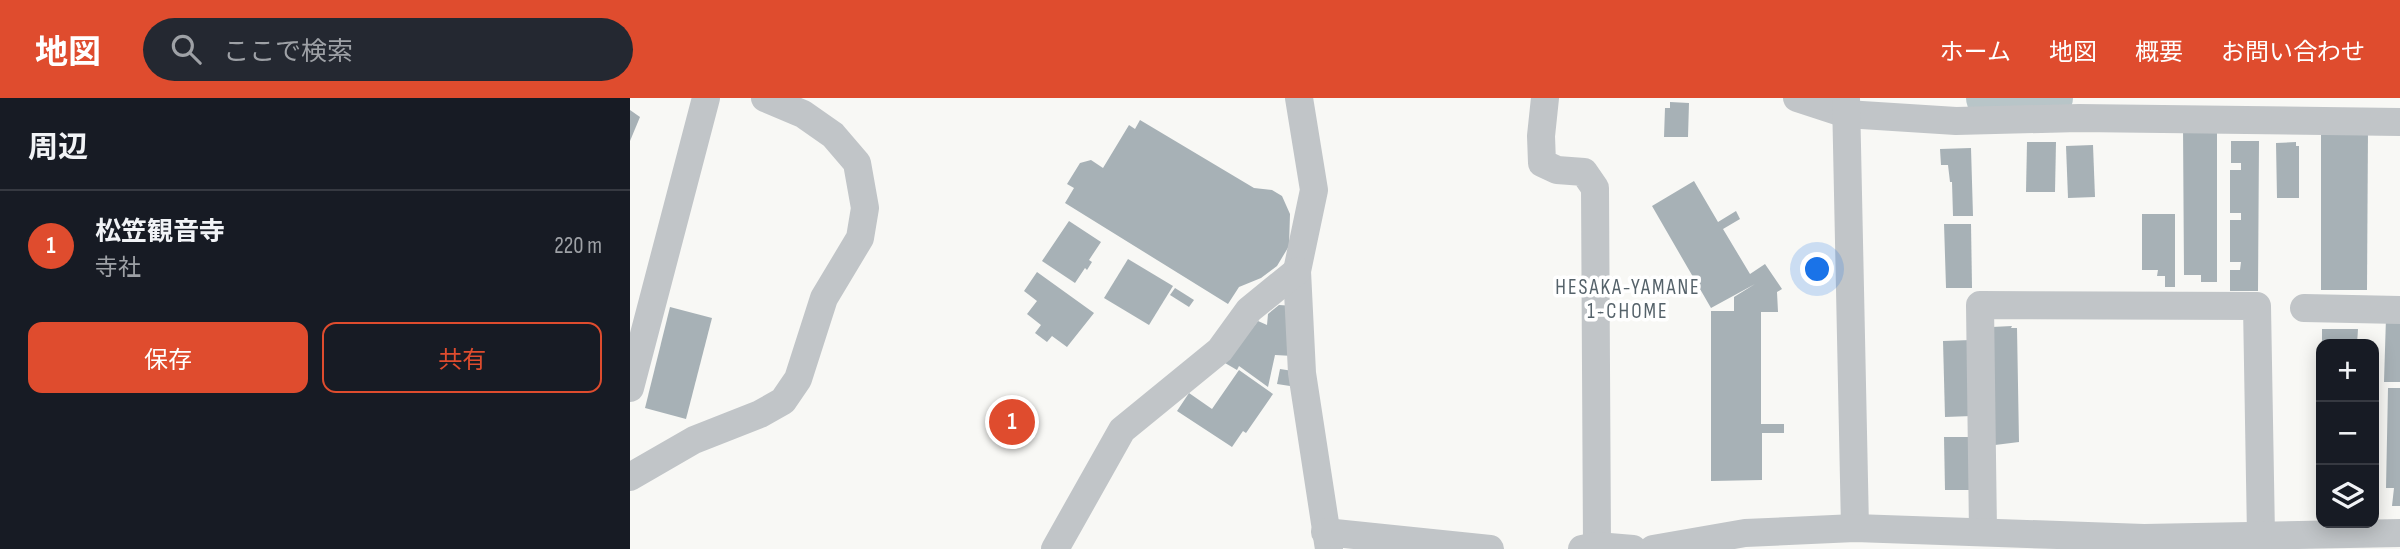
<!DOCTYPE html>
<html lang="ja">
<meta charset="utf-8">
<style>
body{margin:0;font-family:"Sofia Sans Condensed","Noto Sans JP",sans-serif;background:#242831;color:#f1f3f6}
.controls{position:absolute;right:21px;bottom:21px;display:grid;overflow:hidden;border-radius:14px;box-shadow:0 4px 18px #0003}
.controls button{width:63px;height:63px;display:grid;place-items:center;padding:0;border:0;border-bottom:2px solid #363941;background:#171b24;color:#f1f3f6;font:35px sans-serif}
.you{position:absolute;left:1188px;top:172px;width:24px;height:24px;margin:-18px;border:5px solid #fff;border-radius:50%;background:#1a73e8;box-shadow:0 0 0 10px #1a73e833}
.badge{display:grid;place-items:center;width:46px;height:46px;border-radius:50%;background:#df4c2e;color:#fff;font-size:23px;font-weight:700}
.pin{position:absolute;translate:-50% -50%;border:4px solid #fff;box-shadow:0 2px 7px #0006}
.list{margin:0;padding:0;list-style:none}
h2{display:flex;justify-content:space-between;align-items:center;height:91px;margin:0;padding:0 28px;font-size:30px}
h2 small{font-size:23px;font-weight:400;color:#9ea1a6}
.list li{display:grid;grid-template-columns:46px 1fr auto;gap:21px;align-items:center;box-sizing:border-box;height:112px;padding:0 28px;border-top:2px solid #363941}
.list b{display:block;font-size:26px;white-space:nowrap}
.list p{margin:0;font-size:23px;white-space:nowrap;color:#9ea1a6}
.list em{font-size:23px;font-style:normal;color:#9ea1a6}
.actions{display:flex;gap:14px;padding:21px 28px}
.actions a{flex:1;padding:16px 0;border:2px solid #df4c2e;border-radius:14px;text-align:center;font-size:24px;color:#df4c2e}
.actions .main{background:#df4c2e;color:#fff}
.icon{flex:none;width:38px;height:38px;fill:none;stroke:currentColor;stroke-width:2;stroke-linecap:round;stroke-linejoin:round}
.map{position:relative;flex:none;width:1770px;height:451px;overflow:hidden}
header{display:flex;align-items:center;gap:42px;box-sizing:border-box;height:98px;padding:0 35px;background:#df4c2e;color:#fff}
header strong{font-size:33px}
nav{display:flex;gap:38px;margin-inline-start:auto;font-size:24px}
.search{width:490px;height:63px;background:#242831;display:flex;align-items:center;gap:18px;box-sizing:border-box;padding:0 24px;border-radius:38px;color:#9ea1a6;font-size:26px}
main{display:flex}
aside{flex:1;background:#171b24}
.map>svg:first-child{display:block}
</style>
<header>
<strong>地図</strong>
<div class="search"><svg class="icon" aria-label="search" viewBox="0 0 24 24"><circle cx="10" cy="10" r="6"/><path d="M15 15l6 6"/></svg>ここで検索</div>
<nav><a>ホーム</a><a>地図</a><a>概要</a><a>お問い合わせ</a></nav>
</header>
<main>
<aside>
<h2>周辺<small></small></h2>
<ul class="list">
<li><span class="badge">1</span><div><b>松笠観音寺</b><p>寺社</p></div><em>220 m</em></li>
</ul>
<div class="actions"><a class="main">保存</a><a>共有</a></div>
</aside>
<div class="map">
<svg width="1770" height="451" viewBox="0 0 1770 451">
<rect width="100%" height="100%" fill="#f8f8f5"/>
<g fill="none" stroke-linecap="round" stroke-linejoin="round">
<path stroke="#b8c5c8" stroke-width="46" d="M1359,0h61"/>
</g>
<g fill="#a7b1b6">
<path d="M1040,4l19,1 -1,34h-24l1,-29h5z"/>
<path d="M0,12l10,7 -10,24z"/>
<path d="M510,22l114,68 18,2 10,6 8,18 -1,32 -12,20 -16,12 -22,9 -11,17 -163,-101 9,-15 -7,-4 13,-21 11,-3 12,8 26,-43 6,4z"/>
<path d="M1553,28h34v156h-16v-7h-17z"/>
<path d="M1691,30h47l-1,162h-46z"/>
<path d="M1601,43h28l-1,150h-28v-21h10l1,-8h-11v-42h11v-7h-11v-43h11v-7h-10z"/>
<path d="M1397,44h29l-1,50h-29z"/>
<path d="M1666,44v4h3v52h-22l-1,-55z"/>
<path d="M1463,47l2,52 -27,1 -2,-52z"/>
<path d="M1341,50l2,68h-20l-1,-34h-2l-2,-17h-7l-1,-16z"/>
<path d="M1064,83l24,41 18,-11 4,8 -17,10 27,45 15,-10 17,25 -5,3 1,20h-17v112h23v9h-22v47l-51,1v-170h23v-14l21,-13 -44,24 -59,-102z"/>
<path d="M1512,116h33v73h-10v-11h-8l1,-6h-16z"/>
<path d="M439,123l32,21 -12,18 3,2 -5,8 -2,-2 -10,15 -33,-22z"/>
<path d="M1314,126h27l1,64h-26z"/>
<path d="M498,161l45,27 -24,39 -45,-27z"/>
<path d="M407,174l57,41 -27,34 -15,-11 -5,6 -12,-9 6,-8 -14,-11 10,-13 -13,-10z"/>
<path d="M545,190l19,12 -5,7 -19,-12z"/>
<path d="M649,207l16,1 -2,50 -18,-1 -7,32 -29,-21 -2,4 -12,-7 33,-42 9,4 1,-11z"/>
<path d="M40,209l42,11 -26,101 -41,-11z"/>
<path d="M1756,219l14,4v61h-16z"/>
<path d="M1382,228l-1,2h6l2,114 -24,3 -3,-118z"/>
<path d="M1692,231h36l-1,15h-35z"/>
<path d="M1341,242l1,76 -27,1 -2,-76z"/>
<path d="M650,271l13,2 -3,15 -13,-2z"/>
<path d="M609,272l34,24 -27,39 -3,-2 -11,16 -55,-36 12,-18 23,16z"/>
<path d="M1758,290h12v118h-8l2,-18h-8z"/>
<path d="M1314,339h29l1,53h-29z"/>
</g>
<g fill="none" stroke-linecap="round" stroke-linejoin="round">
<g stroke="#c1c5c8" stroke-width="28">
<path d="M669,0l15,92 -17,81 5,102 27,176"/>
<path d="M915,0l-4,38 1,27 15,7 27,2 11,16 2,358"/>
<path d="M1167,0l49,16 110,7 123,-3 321,4"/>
<path d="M1216,0l9,430"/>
<path d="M1674,210l96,2"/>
<path d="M0,290l76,-290"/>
<path d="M0,379l64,-37 66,-26 23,-13 15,-22 26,-81 36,-60 5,-30 -8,-45 -24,-28 -30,-21 -38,-16"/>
<path d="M695,434l165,17"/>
<path d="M1353,434l-3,-227 277,1 4,230"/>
<path d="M425,451l67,-119 98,-80 29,-40 48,-39"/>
<path d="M952,451l15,-3 36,3"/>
<path d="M1023,451l92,-16 110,-5 289,10 256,-5"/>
</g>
</g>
<g text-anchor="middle" stroke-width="7" stroke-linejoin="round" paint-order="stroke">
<g font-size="21" letter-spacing="2" fill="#55626a" stroke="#fff">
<text x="998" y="196">HESAKA-YAMANE<tspan x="998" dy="24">1-CHOME</tspan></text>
</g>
</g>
</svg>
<div class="controls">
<button>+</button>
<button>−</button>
<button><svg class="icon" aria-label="layers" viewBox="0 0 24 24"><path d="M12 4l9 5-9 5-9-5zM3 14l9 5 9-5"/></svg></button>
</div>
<div class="you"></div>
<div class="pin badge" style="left:382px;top:324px">1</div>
</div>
</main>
